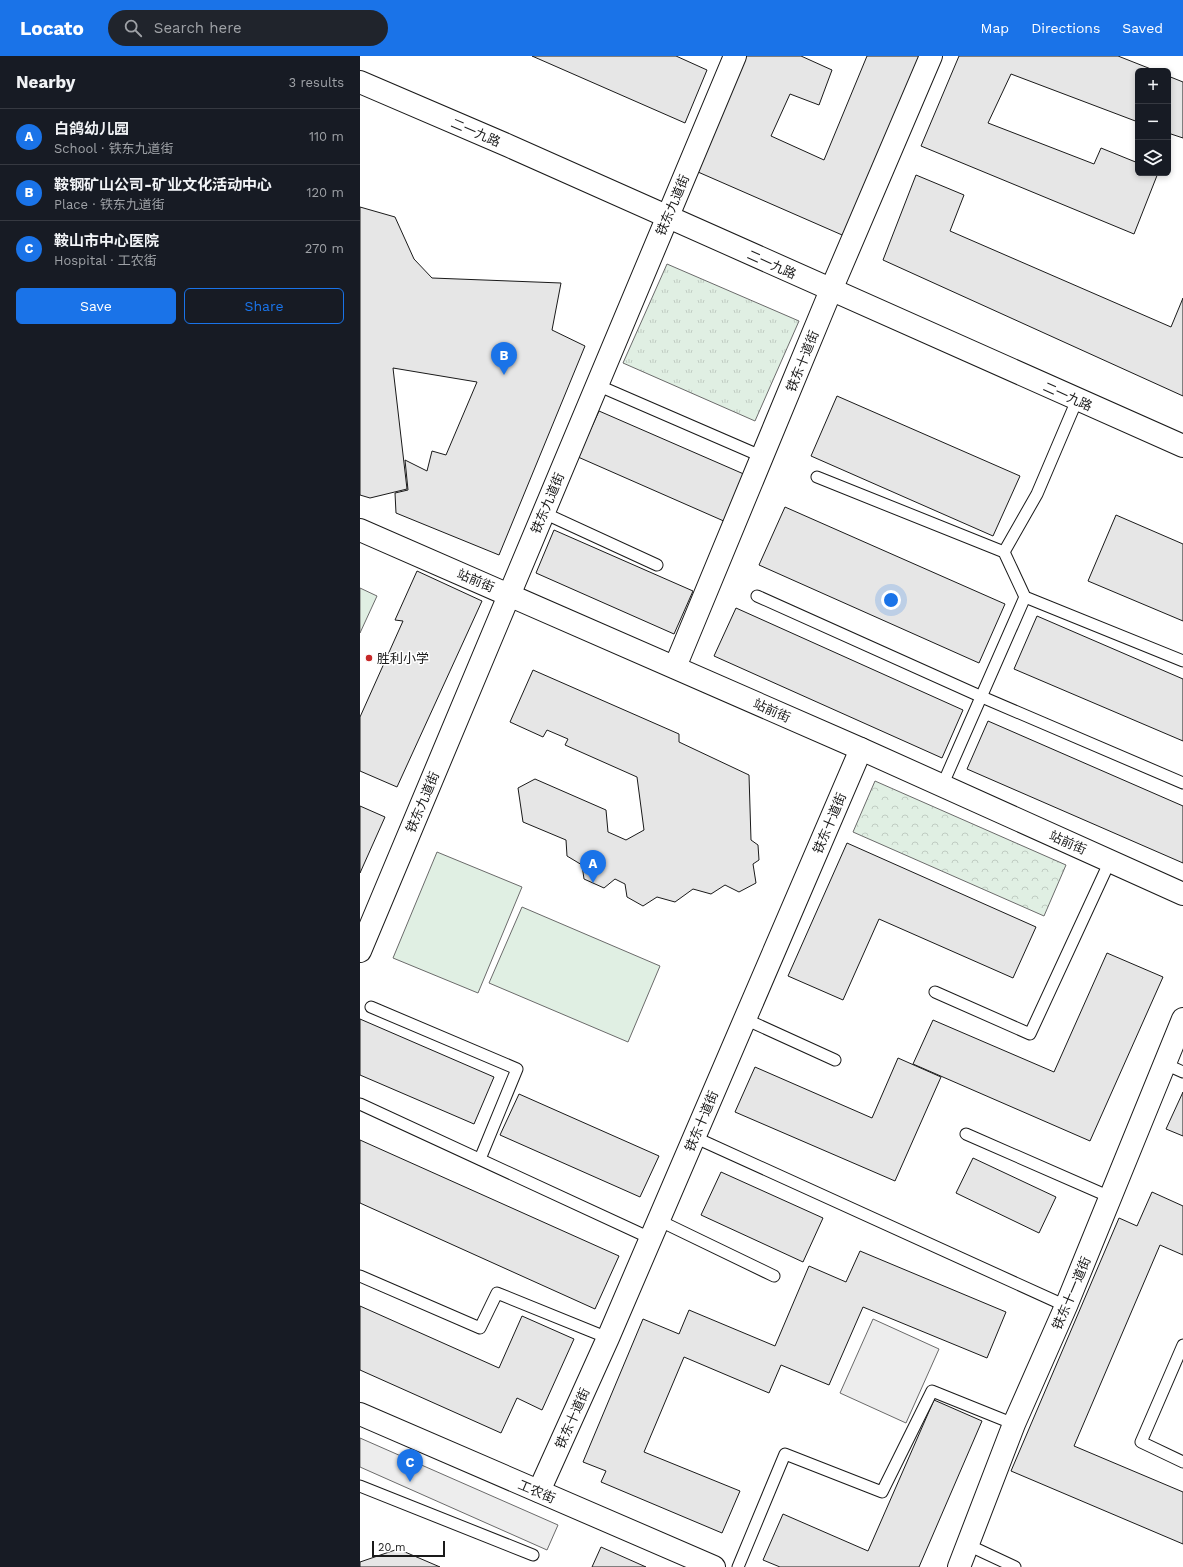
<!DOCTYPE html>
<meta charset="utf-8">
<style>
body{margin:0;font-family:"Work Sans","Noto Sans SC",sans-serif;background:#20242c;color:#f1f3f6}
.controls{position:absolute;right:12px;top:12px;display:grid;overflow:hidden;border-radius:6px;box-shadow:0 2px 6px #0003}
.controls button{width:36px;height:36px;display:grid;place-items:center;padding:0;border:0;border-bottom:1px solid #363941;background:#171b24;color:#f1f3f6;font:20px sans-serif}
.scale{position:absolute;left:12px;bottom:10px;width:73px;box-sizing:border-box;padding-left:4px;border:2px solid #1a1a1a;border-top:0;font-size:11px;line-height:14px;white-space:nowrap;color:#1a1a1a;-webkit-text-stroke:3px #fff;paint-order:stroke}
.you{position:absolute;left:531px;top:544px;width:14px;height:14px;margin:-10px;border:3px solid #fff;border-radius:50%;background:#1a73e8;box-shadow:0 0 0 6px #1a73e833}
.badge{display:grid;place-items:center;width:26px;height:26px;border-radius:50%;background:#1a73e8;color:#fff;font-size:13px;font-weight:700}
.pin{position:absolute;translate:-50% -33px;filter:drop-shadow(0 1px 2px #0008)}
.pin::after{content:'';position:absolute;top:21px;width:14px;height:12px;background:inherit;clip-path:polygon(0 0,100% 0,50% 100%)}
.list{margin:0;padding:0;list-style:none}
h2{display:flex;justify-content:space-between;align-items:center;height:52px;margin:0;padding:0 16px;font-size:17px}
h2 small{font-size:13px;font-weight:400;color:#9ea1a6}
.list li{display:grid;grid-template-columns:26px 1fr auto;gap:12px;align-items:center;box-sizing:border-box;height:56px;padding:0 16px;border-top:1px solid #363941}
.list b{display:block;font-size:15px;white-space:nowrap}
.list p{margin:0;font-size:13px;white-space:nowrap;color:#9ea1a6}
.list em{font-size:13px;font-style:normal;color:#9ea1a6}
.actions{display:flex;gap:8px;padding:12px 16px}
.actions a{flex:1;padding:9px 0;border:1px solid #1a73e8;border-radius:6px;text-align:center;font-size:14px;color:#1a73e8}
.actions .main{background:#1a73e8;color:#fff}
.icon{flex:none;width:22px;height:22px;fill:none;stroke:currentColor;stroke-width:2;stroke-linecap:round;stroke-linejoin:round}
.map{position:relative;flex:none;width:823px;height:1511px;overflow:hidden}
header{display:flex;align-items:center;gap:24px;box-sizing:border-box;height:56px;padding:0 20px;background:#1a73e8;color:#fff}
header strong{font-size:19px}
nav{display:flex;gap:22px;margin-inline-start:auto;font-size:14px}
.search{width:280px;height:36px;background:#20242c;display:flex;align-items:center;gap:10px;box-sizing:border-box;padding:0 14px;border-radius:22px;color:#9ea1a6;font-size:15px}
main{display:flex}
aside{flex:1;background:#171b24}
.map>svg:first-child{display:block}
</style>
<header>
<strong>Locato</strong>
<div class="search"><svg class="icon" aria-label="search" viewBox="0 0 24 24"><circle cx="10" cy="10" r="6"/><path d="M15 15l6 6"/></svg>Search here</div>
<nav><a>Map</a><a>Directions</a><a>Saved</a></nav>
</header>
<main>
<aside>
<h2>Nearby<small>3 results</small></h2>
<ul class="list">
<li><span class="badge">A</span><div><b>白鸽幼儿园</b><p>School · 铁东九道街</p></div><em>110 m</em></li>
<li><span class="badge">B</span><div><b>鞍钢矿山公司-矿业文化活动中心</b><p>Place · 铁东九道街</p></div><em>120 m</em></li>
<li><span class="badge">C</span><div><b>鞍山市中心医院</b><p>Hospital · 工农街</p></div><em>270 m</em></li>
</ul>
<div class="actions"><a class="main">Save</a><a>Share</a></div>
</aside>
<div class="map">
<svg width="823" height="1511" viewBox="0 0 823 1511">
<defs>
<pattern id="grass-tufts" width="24" height="20" patternUnits="userSpaceOnUse"><rect width="24" height="20" fill="#e0efe3"/><path d="M3 7l-1-3M5 7V3M7 7l1-3M15 17l-1-3M17 17v-4M19 17l1-3" fill="none" stroke="#c0ccc2"/></pattern>
<pattern id="forest-crowns" width="20" height="18" patternUnits="userSpaceOnUse"><rect width="20" height="18" fill="#e0efe3"/><path d="M2 6a3 3 0 1 1 6 0M12 15a3 3 0 1 1 6 0" fill="none" stroke="#c0ccc2"/></pattern>
</defs>
<rect width="100%" height="100%" fill="#fff"/>
<path fill="url(#grass-tufts)" stroke="#6a6a6a" d="M307,208l132,57 -44,100 -132,-58z"/>
<path fill="url(#forest-crowns)" stroke="#6a6a6a" d="M515,725l191,84 -22,51 -191,-84z"/>
<g fill="#e0efe3" stroke="#6a6a6a">
<path d="M0,532l17,8 -17,37z"/>
<path d="M77,796l85,35 -44,106 -85,-35z"/>
<path d="M162,851l138,59 -32,76 -139,-59z"/>
</g>
<g fill="#ededed" stroke="#6a6a6a">
<path d="M513,1263l66,30 -33,74 -66,-30z"/>
<path d="M0,1382l198,87 -11,25 -187,-83z"/>
</g>
<g fill="#e6e6e6" stroke="#1a1a1a">
<path d="M172,0h144l31,14 -22,53z"/>
<path d="M386,0h55l31,14 -13,35 -29,-11 -19,42 53,24 43,-104h60l-78,182 -151,-66z"/>
<path d="M599,0h159l38,15h-18v51l-127,-48 -23,49 106,41 7,-16 37,15v10h20l-24,61 -213,-88z"/>
<path d="M808,20l15,6v56l-15,-5z"/>
<path d="M556,119l48,20 -14,36 221,96 12,-29v98l-300,-136z"/>
<path d="M0,151l35,10 19,42 18,19 129,5 -9,47 33,16 -86,209 -103,-42 -1,-20 13,-3 -3,-30 22,11 5,-20 14,4 31,-73 -84,-14 14,121 -37,9 -10,-3z"/>
<path d="M477,340l183,80 -27,60 -182,-80z"/>
<path d="M239,355l147,64 -20,47 -148,-65z"/>
<path d="M425,451l220,97 -26,59 -220,-98z"/>
<path d="M756,459l67,29v77l-95,-40z"/>
<path d="M194,474l139,61 -19,43 -138,-61z"/>
<path d="M57,515l65,30 -85,186 -37,-16v-54l43,-96 -8,-1z"/>
<path d="M376,552l227,102 -21,48 -228,-102z"/>
<path d="M677,560l146,63v62l-169,-72z"/>
<path d="M173,614l146,64v8l70,33 2,65 7,5 1,15 -6,4 3,19 -17,9 -14,-7 -14,9 -18,-5 -18,13 -18,-5 -14,9 -16,-9 -2,-13 -10,-5 -11,9 -20,-9 -2,-14 -15,-9 -1,-16 -43,-18 -5,-34 17,-9 71,31 2,22 18,8 18,-10 -7,-53 -72,-32 3,-6 -21,-9 -4,7 -33,-15z"/>
<path d="M628,665l195,85v57l-216,-94z"/>
<path d="M0,750l25,11 -25,56z"/>
<path d="M487,787l189,84 -23,51 -134,-59 -36,81 -55,-24z"/>
<path d="M747,897l56,24 -73,164 -177,-77 20,-44 121,52z"/>
<path d="M0,963l134,58 -20,47 -114,-49z"/>
<path d="M538,1002l43,19 -46,104 -160,-69 20,-45 117,51z"/>
<path d="M823,1036v44l-17,-7z"/>
<path d="M159,1038l140,62 -19,41 -140,-62z"/>
<path d="M0,1084l259,116 -24,53 -235,-106z"/>
<path d="M613,1102l83,39 -17,36 -83,-40z"/>
<path d="M361,1116l102,46 -20,44 -102,-47z"/>
<path d="M792,1136l31,14v49l-23,-10 -86,201 109,46v52l-172,-73 108,-253 18,8z"/>
<path d="M500,1195l146,61 -19,46 -124,-51 -34,78 -48,-20 -12,28 -85,-36 -40,95 96,39 -18,42 -121,-51 5,-11 -23,-9 60,-143 36,15 10,-24 86,36 34,-80 37,16z"/>
<path d="M0,1250l139,62 23,-52 52,23 -32,71 -25,-12 -16,35 -141,-63z"/>
<path d="M574,1344l48,21 -63,146h-139l-17,-7 20,-46 85,37z"/>
<path d="M241,1491l45,20h-54z"/>
<path d="M38,1493l42,18h-80v-5z"/>
</g>
<g fill="none" stroke-linecap="round" stroke-linejoin="round">
<g stroke="#1a1a1a" stroke-width="13">
<g id="lane">
<path d="M237,329l166,72"/>
<path d="M457,421l187,75 21,45 158,64"/>
<path d="M184,457l113,52"/>
<path d="M644,496l33,-58 40,-94"/>
<path d="M397,540l225,101 201,86"/>
<path d="M582,730l83,-189"/>
<path d="M575,936l95,42 80,-173"/>
<path d="M11,951l146,62 -37,90"/>
<path d="M385,963l90,41"/>
<path d="M805,1008l18,8"/>
<path d="M0,1048l290,134"/>
<path d="M606,1078l144,63"/>
<path d="M334,1081l372,169"/>
<path d="M298,1164l116,56"/>
<path d="M0,1220l120,52 17,-35 111,45"/>
<path d="M823,1289l-42,97 42,20"/>
<path d="M0,1430l173,69"/>
<path d="M608,1489l47,22"/>
<path d="M378,1511l47,-113 97,38 50,-101 82,33"/>
</g>
</g>
<g stroke="#1a1a1a" stroke-width="24">
<g id="street">
<path d="M0,474l501,219 322,145"/>
<path d="M315,611l156,-377 100,-234"/>
<path d="M0,895c124,-299 250,-597 375,-895"/>
<path d="M179,1435l69,-153 253,-589"/>
<path d="M599,1511l55,-143 52,-118 117,-287"/>
</g>
</g>
<g stroke="#1a1a1a" stroke-width="24">
<path id="secondary" d="M0,1358l354,153"/>
</g>
<g stroke="#1a1a1a" stroke-width="24">
<path id="primary" d="M0,26l149,64 674,300"/>
</g>
<use href="#lane" stroke="#fff" stroke-width="11"/>
<use href="#street" stroke="#fff" stroke-width="22"/>
<use href="#secondary" stroke="#fff" stroke-width="22"/>
<use href="#primary" stroke="#fff" stroke-width="22"/>
</g>
<circle fill="#c62828" stroke="#fff" stroke-width="1.5" cx="9" cy="602" r="4"/>
<g text-anchor="middle" stroke-width="3" stroke-linejoin="round" paint-order="stroke">
<g font-size="13" fill="#1a1a1a" stroke="#fff">
<text transform="translate(116 76) rotate(23)" y="5">二一九路</text>
<text transform="translate(312 149) rotate(-67)" y="5">铁东九道街</text>
<text transform="translate(412 208) rotate(24)" y="5">二一九路</text>
<text transform="translate(442 305) rotate(-68)" y="5">铁东十道街</text>
<text transform="translate(708 340) rotate(24)" y="5">二一九路</text>
<text transform="translate(187 447) rotate(-67)" y="5">铁东九道街</text>
<text transform="translate(116 524) rotate(23)" y="5">站前街</text>
<text transform="translate(412 654) rotate(24)" y="5">站前街</text>
<text transform="translate(62 746) rotate(-67)" y="5">铁东九道街</text>
<text transform="translate(469 767) rotate(-67)" y="5">铁东十道街</text>
<text transform="translate(708 786) rotate(24)" y="5">站前街</text>
<text transform="translate(341 1065) rotate(-67)" y="5">铁东十道街</text>
<text transform="translate(711 1237) rotate(-67)" y="5">铁东十一道街</text>
<text transform="translate(212 1362) rotate(-66)" y="5">铁东十道街</text>
<text transform="translate(177 1435) rotate(23)" y="5">工农街</text>
</g>
<g font-size="13" fill="#1a1a1a" stroke="#fff" text-anchor="start">
<text x="17" y="607">胜利小学</text>
</g>
</g>
</svg>
<div class="controls">
<button>+</button>
<button>−</button>
<button><svg class="icon" aria-label="layers" viewBox="0 0 24 24"><path d="M12 4l9 5-9 5-9-5zM3 14l9 5 9-5"/></svg></button>
</div>
<div class="scale">20 m</div>
<div class="you"></div>
<div class="pin badge" style="left:233px;top:827px">A</div>
<div class="pin badge" style="left:144px;top:319px">B</div>
<div class="pin badge" style="left:50px;top:1426px">C</div>
</div>
</main>
